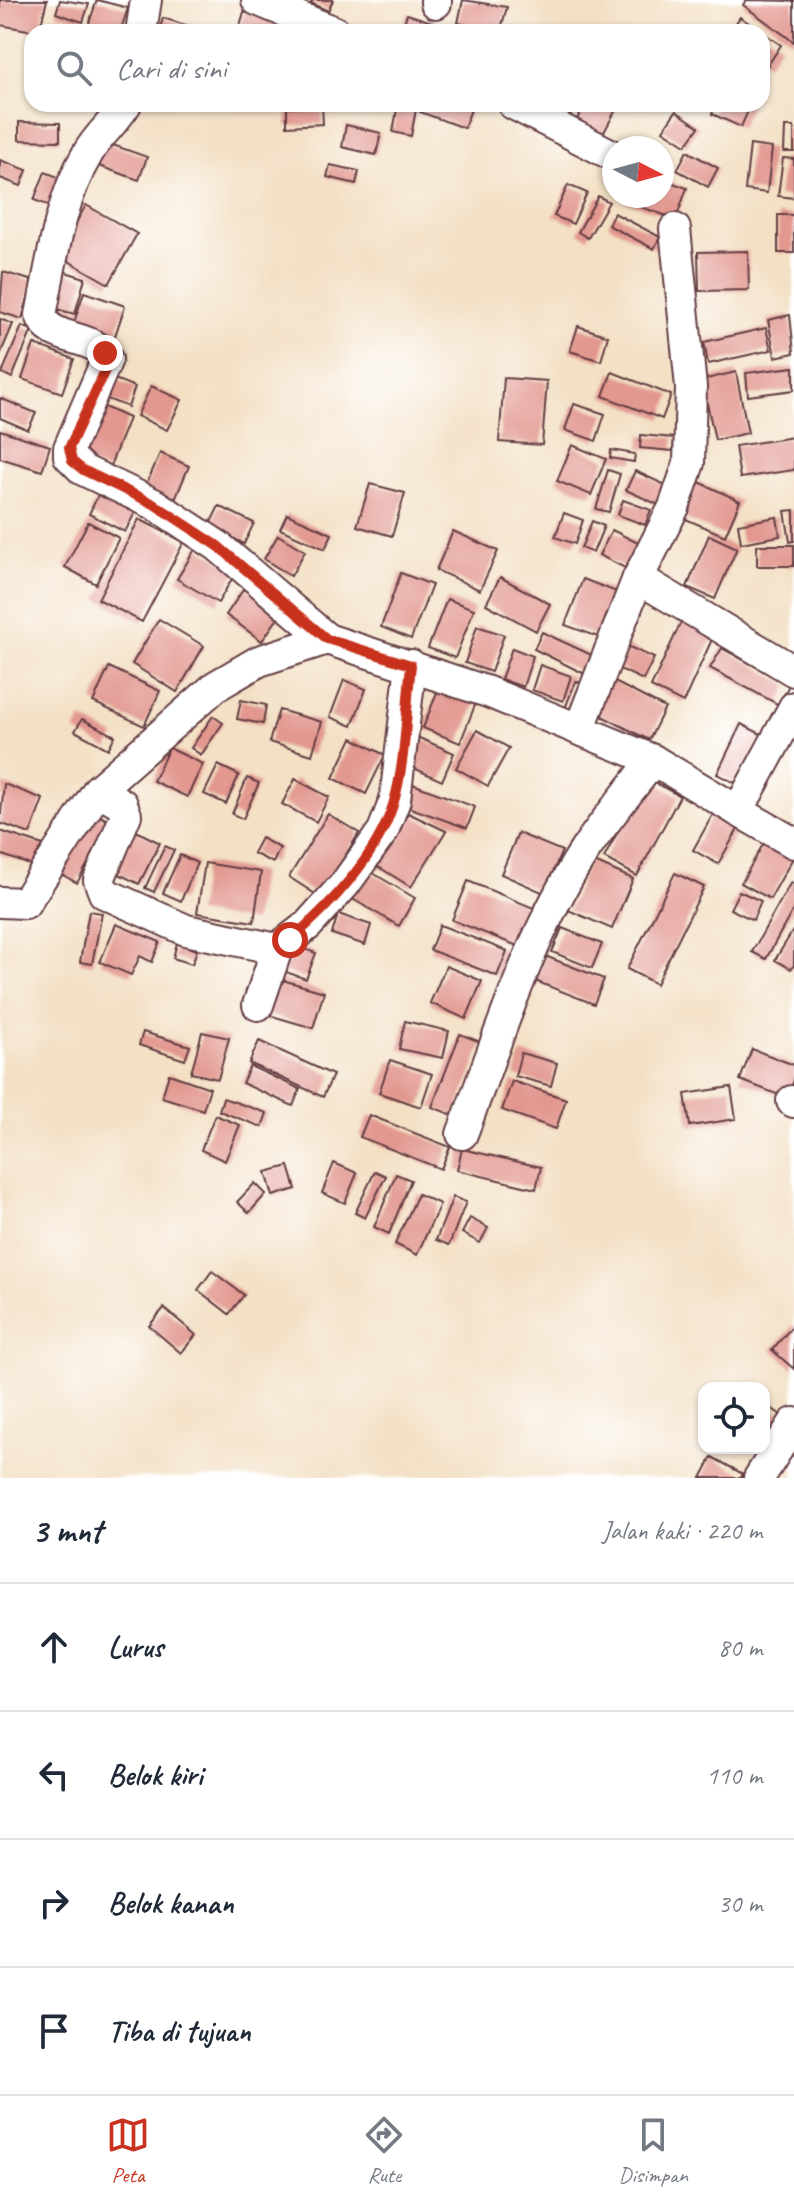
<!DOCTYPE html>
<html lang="id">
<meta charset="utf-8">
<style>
body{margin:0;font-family:Caveat,sans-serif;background:#f6f6f7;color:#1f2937}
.controls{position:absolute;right:24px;bottom:24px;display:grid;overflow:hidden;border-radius:16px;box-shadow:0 2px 6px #0004}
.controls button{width:72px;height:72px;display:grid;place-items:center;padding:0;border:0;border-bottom:2px solid #e0e1e3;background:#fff;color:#1f2937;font:40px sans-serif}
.compass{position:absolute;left:602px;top:136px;width:72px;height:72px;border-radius:50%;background:#fff;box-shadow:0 2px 6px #0004;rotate:96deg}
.stop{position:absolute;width:24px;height:24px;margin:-18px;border:6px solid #c8321e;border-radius:50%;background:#fff}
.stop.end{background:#c8321e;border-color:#fff;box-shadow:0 2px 8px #0008}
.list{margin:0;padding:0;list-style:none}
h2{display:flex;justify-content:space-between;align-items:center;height:104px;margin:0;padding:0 32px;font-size:34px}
h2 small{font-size:26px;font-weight:400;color:#747a83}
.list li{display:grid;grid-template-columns:52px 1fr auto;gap:24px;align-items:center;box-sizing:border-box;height:128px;padding:0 32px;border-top:2px solid #e0e1e3}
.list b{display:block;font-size:30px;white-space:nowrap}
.list em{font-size:26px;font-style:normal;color:#747a83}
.icon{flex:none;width:44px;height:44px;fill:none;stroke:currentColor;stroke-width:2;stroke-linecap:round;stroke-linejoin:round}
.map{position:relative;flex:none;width:794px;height:1478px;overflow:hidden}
.search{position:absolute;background:#fff;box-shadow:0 2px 6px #0004;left:24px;right:24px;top:24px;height:88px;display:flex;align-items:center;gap:20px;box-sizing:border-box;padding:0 28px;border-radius:24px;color:#747a83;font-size:30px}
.sheet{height:616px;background:#fff}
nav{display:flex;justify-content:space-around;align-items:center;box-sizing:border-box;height:112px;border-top:2px solid #e0e1e3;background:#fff;font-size:22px;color:#747a83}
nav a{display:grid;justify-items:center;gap:4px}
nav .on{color:#c8321e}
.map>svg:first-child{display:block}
</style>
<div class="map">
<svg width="794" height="1478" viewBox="0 0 794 1478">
<rect width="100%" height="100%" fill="#fff"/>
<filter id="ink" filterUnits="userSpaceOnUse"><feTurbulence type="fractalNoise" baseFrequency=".0125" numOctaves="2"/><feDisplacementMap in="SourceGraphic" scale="16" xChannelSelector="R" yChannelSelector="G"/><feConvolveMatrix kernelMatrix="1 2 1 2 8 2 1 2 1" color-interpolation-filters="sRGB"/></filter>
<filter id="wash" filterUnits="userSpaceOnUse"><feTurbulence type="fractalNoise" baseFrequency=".006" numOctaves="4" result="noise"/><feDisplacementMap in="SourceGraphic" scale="32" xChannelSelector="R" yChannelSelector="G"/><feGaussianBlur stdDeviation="1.8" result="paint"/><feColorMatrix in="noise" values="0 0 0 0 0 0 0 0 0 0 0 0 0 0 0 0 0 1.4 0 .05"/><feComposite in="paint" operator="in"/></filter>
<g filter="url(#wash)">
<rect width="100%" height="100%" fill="#f3e0c5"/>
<g id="blocks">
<g fill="#e2978f">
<path d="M0,0h47l-8,32 -39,-7z"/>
<path d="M60,0l29,4 -6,18 -27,-9z"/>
<path d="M97,0l31,8 -8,24h-34z"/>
<path d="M313,0h20l-5,11 -17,-8z"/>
<path d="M463,0l44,7 -7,25 -42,-9z"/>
<path d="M746,0l48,1v41l-51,-37z"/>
<path d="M244,12l35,10 -3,10h-38z"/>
<path d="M407,14l34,11 -2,7h-38z"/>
<path d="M740,17l41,28 -13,20 -6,-5v-28h-32z"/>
<path d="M163,18l32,10 -1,4h-35z"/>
<path d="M398,104h19l-6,32 -18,-4z"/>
<path d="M423,104h50l-9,24 -44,-16z"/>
<path d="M585,104h34l-18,34 -27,-13z"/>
<path d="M716,104h35l-10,23 -29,-13z"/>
<path d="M322,106l1,18 -36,2v-18z"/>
<path d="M676,111l23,16 -13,18 -23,-15z"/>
<path d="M19,122l41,1v18l-41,-1z"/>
<path d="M346,125l35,8 -5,22 -34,-8z"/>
<path d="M785,127h9v25h-10z"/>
<path d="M99,140l48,17 -8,23 -49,-17z"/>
<path d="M750,145l22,3 -5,45 -22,-3z"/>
<path d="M687,151l31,17 -10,19 -31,-17z"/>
<path d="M783,158l11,1v39l-16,-2z"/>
<path d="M0,160l27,10 -6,16 -21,-8z"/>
<path d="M330,165l29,6 -3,13 -29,-7z"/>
<path d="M45,172l16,6 -11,28 -16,-6z"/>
<path d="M662,179l25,9 -11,31 -50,-17 2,-6h34z"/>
<path d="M568,185l19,8 -14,31 -19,-8z"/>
<path d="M598,196l11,6 -21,36 -10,-6z"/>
<path d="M86,205l51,29 -28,50 -51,-29z"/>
<path d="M614,213l46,24 -6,12 -46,-24z"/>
<rect x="778" y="215" width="16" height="38"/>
<path d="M748,251l1,39 -50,1 -1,-39z"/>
<path d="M59,270l26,8 -10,36 -27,-7z"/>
<path d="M3,272l30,9 -11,38 -22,-7z"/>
<path d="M84,292l41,14 -14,42 -41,-13z"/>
<path d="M790,315l4,38 -19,4 -7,-37z"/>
<path d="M0,319l13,5 -13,31z"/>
<path d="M22,326l10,4 -20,48 -10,-5z"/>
<path d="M578,326l30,10 -7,25 -31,-10z"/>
<path d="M766,328l5,22 -63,14 -4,-22z"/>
<path d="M34,344l40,15 -12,34 -40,-14z"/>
<path d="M794,367v23l-46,6 -2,-23z"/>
<path d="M612,372l59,23 -9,24 -59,-23z"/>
<path d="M736,372l12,61 -33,7 -13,-60z"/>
<path d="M107,376l28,11 -7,20 -29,-11z"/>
<path d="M504,378l43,3 -5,64 -43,-3z"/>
<path d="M151,386l31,14 -15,30 -30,-14z"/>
<path d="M0,398l36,15 -8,17 -28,-12z"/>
<path d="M574,404l31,10 -9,27 -31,-11z"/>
<path d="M102,406l27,12 -21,53 -28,-12z"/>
<path d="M0,430l50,16 -8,25 -42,-13z"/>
<path d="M641,435l33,3 -1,13 -33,-3z"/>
<path d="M794,437v33l-54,8 -5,-32z"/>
<path d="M572,445l34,14 -15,36 -34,-14z"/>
<path d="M611,450l24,4 -1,8 -24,-4z"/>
<path d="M160,453l29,13 -15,36 -30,-12z"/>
<path d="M608,470l12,4 -11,38 -13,-3z"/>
<path d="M635,471l37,17 -9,19 -37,-17z"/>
<path d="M697,481l43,20 -15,35 -44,-19z"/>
<path d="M370,484l35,9 -13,43 -35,-10z"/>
<path d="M102,487l37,18 -14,27 -36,-18z"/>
<path d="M623,500l28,10 -6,15 -27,-10z"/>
<path d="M219,506l35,17 -10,21 -35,-18z"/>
<path d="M794,510v31l-4,1 -5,-31z"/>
<path d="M564,513l19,7 -8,24 -20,-7z"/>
<path d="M287,514l45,20 -7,15 -45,-20z"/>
<path d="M777,517l3,19 -39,7 -3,-19z"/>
<path d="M139,519l45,23 -42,80 -44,-23z"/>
<path d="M592,521l12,5 -11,27 -12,-5z"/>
<path d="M88,522l31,16 -23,46 -31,-17z"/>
<path d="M612,530l32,16 -13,25 -32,-16z"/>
<path d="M453,531l45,20 -18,39 -44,-20z"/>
<path d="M278,535l27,16 -14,25 -27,-17z"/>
<path d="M709,535l28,13 -22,51 -28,-12z"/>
<rect x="757" y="545" width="37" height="21"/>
<path d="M197,546l40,24 -19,33 -41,-24z"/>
<path d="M401,573l31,12 -21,54 -30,-12z"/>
<path d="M500,577l50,27 -14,27 -50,-27z"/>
<path d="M583,579l39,15 -18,45 -39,-14z"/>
<path d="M245,587l37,25 -20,29 -36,-26z"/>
<path d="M447,599l27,10 -19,49 -27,-10z"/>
<path d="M159,619l45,27 -27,46 -45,-28z"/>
<path d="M682,620l32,15 -31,68 -32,-16z"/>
<path d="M477,626l27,9 -13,37 -26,-9z"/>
<path d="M542,632l56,26 -7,19 -57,-28z"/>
<path d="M623,644l31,14 -11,22 -30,-14z"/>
<path d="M512,648l21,8 -10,31 -22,-8z"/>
<path d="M722,648l67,37 -10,20 -69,-37z"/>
<path d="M540,665l31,11 -8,25 -31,-11z"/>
<path d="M109,667l51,24 -16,35 -51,-24z"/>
<path d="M344,680l22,9 -14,37 -22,-9z"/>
<path d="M611,680l54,28 -16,32 -55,-28z"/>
<path d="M576,681l14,6 -11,29 -15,-5z"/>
<path d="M440,685l37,15 -17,43 -37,-15z"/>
<path d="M241,700l25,5 -3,19 -26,-5z"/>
<path d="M279,710l43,12 -10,33 -43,-13z"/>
<path d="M213,716l10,7 -22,32 -10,-7z"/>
<path d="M82,719l33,17 -7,13 -33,-18z"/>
<path d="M741,724l26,13 -24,50 -26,-13z"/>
<path d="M477,730l32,18 -21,38 -32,-18z"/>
<path d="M417,737l37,16 -12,28 -37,-17z"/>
<path d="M352,738l33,17 -19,39 -33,-16z"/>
<path d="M169,748l34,16 -16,33 -34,-16z"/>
<path d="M218,765l21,10 -13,29 -22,-10z"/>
<path d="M247,778l12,5 -16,36 -11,-5z"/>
<path d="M646,778l34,18 -43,80 -33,-18z"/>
<path d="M295,779l34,18 -13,25 -34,-18z"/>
<path d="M407,782l68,25 -8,21 -68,-24z"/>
<path d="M4,784l39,15 -13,35 -30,-11z"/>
<path d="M716,809l25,15 -23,40 -25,-14z"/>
<path d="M89,810l22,12 -34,61 -23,-13z"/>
<path d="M408,813l38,18 -35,56 -34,-21z"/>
<path d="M328,814l31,19 -39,64 -31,-20z"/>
<path d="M128,827l32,16 -21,41 -32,-16z"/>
<path d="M0,831l49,16 -8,22 -41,-15z"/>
<path d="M518,833l44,18 -18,42 -43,-19z"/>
<path d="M769,834l25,22 -24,43 -29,-16z"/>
<path d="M261,838l19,10 -7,15 -20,-10z"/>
<path d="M165,846l9,4 -20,42 -9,-4z"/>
<path d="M180,855l17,8 -16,38 -18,-8z"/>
<path d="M590,860l43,19 -21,50 -44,-19z"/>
<path d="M205,863l56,9 -7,50 -57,-9z"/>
<path d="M366,869l49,29 -16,28 -50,-29z"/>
<path d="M675,873l29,14 -48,97 -29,-15z"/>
<path d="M468,881l68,28 -16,38 -68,-27z"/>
<path d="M791,882l3,2v24l-28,51 -14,-7z"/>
<path d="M739,891l22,10 -8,19 -23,-11z"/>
<path d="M89,911l13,2 -10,51 -12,-2z"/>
<path d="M338,914l33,11 -6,20 -33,-11z"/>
<path d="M116,924l44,18 -8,20 -12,-6 -9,19 -31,-13z"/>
<path d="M440,925l67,26 -10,25 -67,-26z"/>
<path d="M562,928l40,16 -10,24 -40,-16z"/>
<path d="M794,929v36l-3,4 -16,-9z"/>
<path d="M177,943l20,7 -5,14 -19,-6z"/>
<path d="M293,945l23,8 -10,26 -23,-8z"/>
<path d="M545,956l59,23 -10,25 -59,-23z"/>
<path d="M446,966l36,15 -16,38 -36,-16z"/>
<path d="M272,977l52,15 -11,36 -51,-15z"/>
<path d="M405,1021l44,10 -6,27 -44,-9z"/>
<path d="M143,1032l47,14 -5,14 -46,-15z"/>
<path d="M202,1032l27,6 -11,41 -27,-6z"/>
<path d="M460,1034l23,9 -28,73 -23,-9z"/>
<path d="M259,1041l74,34 -10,22 -74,-34z"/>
<path d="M752,1049l42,16v15l-7,18 -47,-18z"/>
<path d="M521,1053l36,10 -6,23 -36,-10z"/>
<path d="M390,1060l42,14 -11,33 -42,-14z"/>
<path d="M250,1066l50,23 -7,17 -51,-23z"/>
<path d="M169,1074l41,14 -7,22 -41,-13z"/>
<path d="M512,1081l54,18 -10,30 -54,-19z"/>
<path d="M731,1087l5,32 -46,7 -5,-32z"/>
<path d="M223,1098l44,15 -5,14 -43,-16z"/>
<path d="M215,1115l25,10 -15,36 -24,-11z"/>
<path d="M369,1115l81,32 -9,22 -81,-32z"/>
<path d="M462,1149l79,18 -5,22 -79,-19z"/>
<path d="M334,1163l23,10 -12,30 -23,-10z"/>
<path d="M289,1166l7,23 -23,7 -7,-24z"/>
<path d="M375,1171l11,5 -21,42 -10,-5z"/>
<path d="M396,1174l15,6 -22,54 -15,-7z"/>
<path d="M255,1183l11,11 -17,19 -12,-11z"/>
<path d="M418,1194l22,10 -23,51 -22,-11z"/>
<path d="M453,1197l13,5 -17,43 -13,-5z"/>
<path d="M470,1218l18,10 -8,15 -18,-10z"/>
<path d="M212,1271l32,24 -15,19 -31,-24z"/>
<path d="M164,1308l32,27 -15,18 -32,-27z"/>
<path d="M794,1324v45l-22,-19z"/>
<path d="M764,1403l24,17 -24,27z"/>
<path d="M712,1457l31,17 -2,4h-40z"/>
</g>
</g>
</g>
<g filter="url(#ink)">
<use href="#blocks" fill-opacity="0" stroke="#633c42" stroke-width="2"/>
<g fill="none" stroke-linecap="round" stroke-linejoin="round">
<g stroke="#633c42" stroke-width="34">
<g id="minor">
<path d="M257,0l78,32"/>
<path d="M436,3v-3"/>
<path d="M141,32l5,-32"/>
<path d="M126,104c-11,18 -28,31 -38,49 -29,49 -36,107 -47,162 8,28 55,18 66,44l-38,89v8l14,14 71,34 64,42 109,93"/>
<path d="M513,104l101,52"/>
<path d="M638,578l156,93"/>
<path d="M579,730l59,-152 36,-71 15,-44 2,-76 -16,-158"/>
<path d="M98,790l24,14 4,11 -27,65 5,13 82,37 91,19"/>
<path d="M738,811l56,32"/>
<path d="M0,902l25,1 73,-113 118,-104 43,-25 68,-22 161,53 165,68 85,51 56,-104"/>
<path d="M258,1005l19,-56 31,-24 37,-41 38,-53 12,-31 16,-135"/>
<path d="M792,1101l2,1"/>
<path d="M462,1134c36,-94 66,-195 121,-281 21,-32 47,-62 70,-93"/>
<path d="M759,1478l35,-55"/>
</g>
</g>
<use href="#minor" stroke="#fff" stroke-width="30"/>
</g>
</g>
<g fill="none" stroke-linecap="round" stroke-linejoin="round" filter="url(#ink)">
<path stroke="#c8321e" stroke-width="10" d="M105,353l2,13 -38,82 3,13 11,9 71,34 64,42 109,93 84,26c-5,43 -5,98 -18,140 -16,51 -63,101 -103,135"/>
</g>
</svg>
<div class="controls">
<button><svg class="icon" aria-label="locate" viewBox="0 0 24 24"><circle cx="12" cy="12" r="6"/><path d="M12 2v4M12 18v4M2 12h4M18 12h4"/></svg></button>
</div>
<svg class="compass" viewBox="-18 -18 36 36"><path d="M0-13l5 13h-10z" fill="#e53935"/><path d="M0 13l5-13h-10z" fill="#747a83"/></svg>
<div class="stop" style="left:290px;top:940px"></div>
<div class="stop end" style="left:105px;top:353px"></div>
<div class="search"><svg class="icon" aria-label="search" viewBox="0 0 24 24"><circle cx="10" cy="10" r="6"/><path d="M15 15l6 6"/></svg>Cari di sini</div>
</div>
<section class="sheet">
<h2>3 mnt<small>Jalan kaki · 220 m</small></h2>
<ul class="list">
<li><svg class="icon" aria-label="ahead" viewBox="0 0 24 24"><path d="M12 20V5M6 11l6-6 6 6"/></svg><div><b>Lurus</b></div><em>80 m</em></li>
<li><svg class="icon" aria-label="left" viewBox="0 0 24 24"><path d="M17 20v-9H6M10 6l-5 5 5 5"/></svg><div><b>Belok kiri</b></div><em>110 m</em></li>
<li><svg class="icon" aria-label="right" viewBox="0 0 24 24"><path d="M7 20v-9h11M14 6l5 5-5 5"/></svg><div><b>Belok kanan</b></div><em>30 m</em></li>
<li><svg class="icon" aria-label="arrive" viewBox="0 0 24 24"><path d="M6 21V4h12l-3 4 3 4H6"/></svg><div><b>Tiba di tujuan</b></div></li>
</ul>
</section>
<nav>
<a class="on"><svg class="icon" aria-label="map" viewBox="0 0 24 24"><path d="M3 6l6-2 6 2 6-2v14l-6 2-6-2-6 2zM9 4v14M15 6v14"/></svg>Peta</a>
<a><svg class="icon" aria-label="directions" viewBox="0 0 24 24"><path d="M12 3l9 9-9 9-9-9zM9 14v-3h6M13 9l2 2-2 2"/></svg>Rute</a>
<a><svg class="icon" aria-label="saved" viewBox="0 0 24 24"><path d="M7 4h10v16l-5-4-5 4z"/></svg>Disimpan</a>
</nav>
